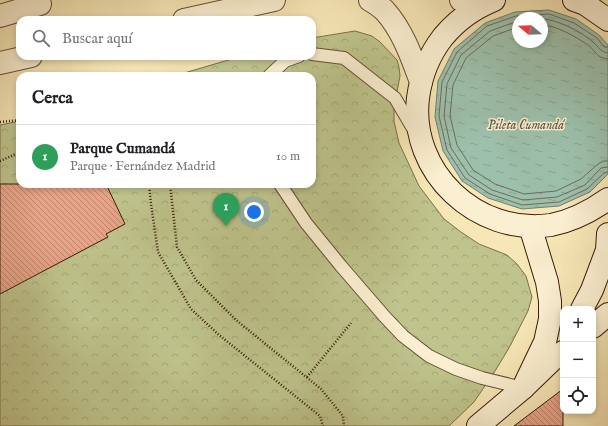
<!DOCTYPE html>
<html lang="es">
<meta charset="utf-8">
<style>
body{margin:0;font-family:"IM FELL English",serif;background:#f6f6f6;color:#202124}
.controls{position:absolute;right:12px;bottom:12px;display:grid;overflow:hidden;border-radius:8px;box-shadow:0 2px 6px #0003}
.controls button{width:36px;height:36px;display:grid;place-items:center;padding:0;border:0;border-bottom:1px solid #e0e0e0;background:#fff;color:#202124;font:20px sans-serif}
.compass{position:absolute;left:512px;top:12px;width:36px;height:36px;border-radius:50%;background:#fff;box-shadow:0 2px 6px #0003;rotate:289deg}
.you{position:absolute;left:254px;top:212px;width:14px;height:14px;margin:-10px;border:3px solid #fff;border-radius:50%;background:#1a73e8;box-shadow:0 0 0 6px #1a73e833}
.badge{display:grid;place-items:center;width:26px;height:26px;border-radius:50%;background:#7c3aed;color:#fff;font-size:13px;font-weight:700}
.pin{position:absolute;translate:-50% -33px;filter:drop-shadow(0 1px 2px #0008)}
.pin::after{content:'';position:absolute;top:21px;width:14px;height:12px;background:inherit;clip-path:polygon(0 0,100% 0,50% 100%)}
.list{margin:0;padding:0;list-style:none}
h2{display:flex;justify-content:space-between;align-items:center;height:52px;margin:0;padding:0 16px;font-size:17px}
h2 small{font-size:13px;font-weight:400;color:#757577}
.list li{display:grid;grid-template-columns:26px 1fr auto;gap:12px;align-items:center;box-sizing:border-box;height:64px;padding:0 16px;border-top:1px solid #e0e0e0}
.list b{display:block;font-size:15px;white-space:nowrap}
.list p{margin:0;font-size:13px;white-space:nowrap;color:#757577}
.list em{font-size:13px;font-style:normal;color:#757577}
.icon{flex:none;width:22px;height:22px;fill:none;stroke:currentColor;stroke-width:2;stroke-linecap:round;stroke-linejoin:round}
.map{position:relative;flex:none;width:608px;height:426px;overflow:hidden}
.search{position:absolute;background:#fff;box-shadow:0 2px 6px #0003;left:16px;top:16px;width:300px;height:44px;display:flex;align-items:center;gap:10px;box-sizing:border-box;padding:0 14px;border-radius:12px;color:#757577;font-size:15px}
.panel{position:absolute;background:#fff;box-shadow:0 2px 6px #0003;left:16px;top:72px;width:300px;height:116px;border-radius:12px}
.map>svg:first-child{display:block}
</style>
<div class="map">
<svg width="608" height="426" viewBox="0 0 608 426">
<defs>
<pattern id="park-crowns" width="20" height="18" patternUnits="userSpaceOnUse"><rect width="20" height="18" fill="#bfc48c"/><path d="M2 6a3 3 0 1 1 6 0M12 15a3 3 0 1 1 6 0" fill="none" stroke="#a5a877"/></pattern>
<pattern id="water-ripples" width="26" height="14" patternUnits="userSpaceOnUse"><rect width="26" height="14" fill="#9dc0ac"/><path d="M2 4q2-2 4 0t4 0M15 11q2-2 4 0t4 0" fill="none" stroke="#88a493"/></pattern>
<pattern id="building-back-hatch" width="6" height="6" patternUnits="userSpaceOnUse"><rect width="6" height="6" fill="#e8a488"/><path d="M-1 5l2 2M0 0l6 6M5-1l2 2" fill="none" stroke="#bd856d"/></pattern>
</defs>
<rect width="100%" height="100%" fill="#f7e7b6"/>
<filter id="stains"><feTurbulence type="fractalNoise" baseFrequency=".005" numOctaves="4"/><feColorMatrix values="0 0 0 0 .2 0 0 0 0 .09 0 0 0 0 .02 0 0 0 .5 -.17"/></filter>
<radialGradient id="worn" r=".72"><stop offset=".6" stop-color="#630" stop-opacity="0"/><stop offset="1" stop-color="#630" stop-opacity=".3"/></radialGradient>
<path fill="url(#park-crowns)" stroke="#7c6f4b" d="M355,31l17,5 8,6 17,18 2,7 1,9 -6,32v13l5,22 20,43 25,33 17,13 18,12 28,11 10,9 9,12 6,21 -4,14 -19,37 -14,23 -21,31 -25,24h-449v-301l20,-4v63h292v-108h-138l68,-20h70v-18z"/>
<path fill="url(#water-ripples)" stroke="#757e6b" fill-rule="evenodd" d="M549,10l27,9 23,16 9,10v129l-18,18 -31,14 -37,3 -34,-11 -26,-17 -19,-30 -8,-34 3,-36 16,-32 31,-26 30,-11zM518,18h24v24h-24z"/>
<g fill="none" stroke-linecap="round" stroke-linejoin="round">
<g stroke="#6c6d5b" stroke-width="1">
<path d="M542,19c15,0 40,13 51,23 6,5 7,10 15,11"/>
<path d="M518,21l-28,10 -29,24 -14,29 -3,32 7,32 18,27 23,15 31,10 34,-3 28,-12 16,-17 7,-1"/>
<path d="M542,25c14,0 34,12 46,20 8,6 8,13 20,14"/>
<path d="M518,27l-25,9 -27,22 -13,27 -3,31 7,29 16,25 22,14 29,10 32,-3 25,-12 17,-15 5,-3h5"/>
<path d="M608,47h-4l-7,-9 -23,-15 -25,-9 -33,2 -29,10 -30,26 -15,30 -3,34 8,34 18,28 25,16 32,11 37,-3 28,-13 17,-16 4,-1"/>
</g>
</g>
<g fill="url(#building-back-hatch)" stroke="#3a1a0a">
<path d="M0,184h106l19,40 -19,10 2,3 -108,57z"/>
<path d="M563,389v37h-49z"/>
</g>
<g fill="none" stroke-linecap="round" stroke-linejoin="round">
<g stroke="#694d35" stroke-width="14">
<g id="service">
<path d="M312,54l32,4 51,40 20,34"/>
<path d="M269,76l16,-15 14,-5"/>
<path d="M280,184l26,39 35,43 44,51 18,19 26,20 27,13 26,9 41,10"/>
</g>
</g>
<g stroke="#694d35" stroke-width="24">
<g id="minor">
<path d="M370,0c5,3 11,7 15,11 18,20 27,47 36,71"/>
<path d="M461,0l19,6"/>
<path d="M0,16l40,-12"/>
<path d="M184,20l90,-20"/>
<path d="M0,63l31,-7"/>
</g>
</g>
<g stroke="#3a1a0a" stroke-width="24">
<g id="secondary">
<path d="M494,0c-20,8 -37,20 -51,37 -14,18 -22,38 -25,61 -9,74 59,138 133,127 21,-4 40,-14 57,-26"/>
<path d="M574,0l11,4 23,16"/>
<path d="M231,9l23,-9"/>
<path d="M582,309l10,-19 15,-40 1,-16"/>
<path d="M593,327l15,-13"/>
<path d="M523,388l22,-46 5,-23v-18l-3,-19 -17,-56"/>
<path d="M478,426l45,-38 28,-27 12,-9"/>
</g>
</g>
<g stroke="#3a1a0a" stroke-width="2.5" stroke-dasharray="1 2" stroke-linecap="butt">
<path d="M0,122l20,-2"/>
<path d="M0,161l20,-9"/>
<path d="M149,184l2,20 7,48 33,57 28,26 101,81 3,10"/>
<path d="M170,184l7,63 19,33 40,40 85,69 22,27 1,10"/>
<path d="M307,377l44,-54"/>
</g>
<use href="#service" stroke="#faefd0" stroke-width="12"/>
<use href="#minor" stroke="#faefd0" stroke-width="22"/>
<use href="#secondary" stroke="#faefd0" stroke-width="22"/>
</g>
<g text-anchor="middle" stroke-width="3" stroke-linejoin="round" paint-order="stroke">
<g font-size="13" font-style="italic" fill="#5d5443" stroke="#faefd0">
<text x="526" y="129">Pileta Cumandá</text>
</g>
</g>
<rect width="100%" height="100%" filter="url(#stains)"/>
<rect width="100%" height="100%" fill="url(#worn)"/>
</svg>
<div class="controls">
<button>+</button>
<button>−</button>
<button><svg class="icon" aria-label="locate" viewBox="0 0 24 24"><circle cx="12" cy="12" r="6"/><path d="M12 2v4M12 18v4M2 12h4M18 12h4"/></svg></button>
</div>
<svg class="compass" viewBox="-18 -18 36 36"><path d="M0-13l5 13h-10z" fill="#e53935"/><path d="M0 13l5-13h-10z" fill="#757577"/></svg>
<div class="you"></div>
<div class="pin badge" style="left:226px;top:226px;background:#2e9e5b">1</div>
<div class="search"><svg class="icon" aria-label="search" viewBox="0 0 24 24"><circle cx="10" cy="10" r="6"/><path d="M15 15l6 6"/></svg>Buscar aquí</div>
<section class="panel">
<h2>Cerca<small></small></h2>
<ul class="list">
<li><span class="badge" style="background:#2e9e5b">1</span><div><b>Parque Cumandá</b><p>Parque · Fernández Madrid</p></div><em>10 m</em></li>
</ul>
</section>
</div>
